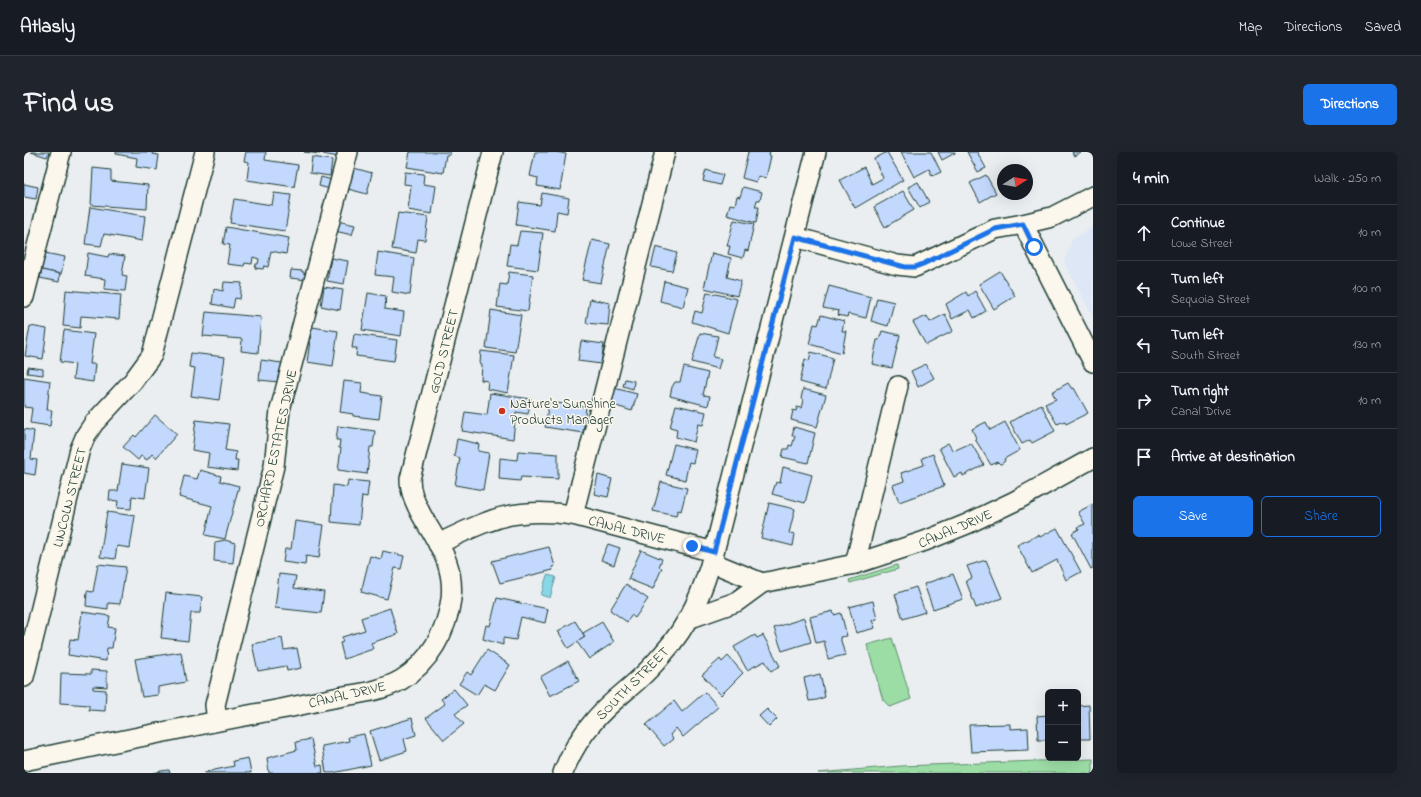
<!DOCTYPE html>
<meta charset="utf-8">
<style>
body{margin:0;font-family:"Indie Flower",sans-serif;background:#20242c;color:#f1f3f6}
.controls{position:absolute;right:12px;bottom:12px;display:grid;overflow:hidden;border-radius:6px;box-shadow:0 4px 16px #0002}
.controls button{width:36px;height:36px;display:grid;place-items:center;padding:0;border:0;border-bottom:1px solid #363941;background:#171b24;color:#f1f3f6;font:20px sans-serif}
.compass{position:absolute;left:973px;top:12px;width:36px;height:36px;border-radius:50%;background:#171b24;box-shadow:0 4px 16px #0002;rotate:79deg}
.stop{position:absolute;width:12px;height:12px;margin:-9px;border:3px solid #1a73e8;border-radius:50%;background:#fff}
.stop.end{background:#1a73e8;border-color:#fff;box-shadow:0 1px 4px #0008}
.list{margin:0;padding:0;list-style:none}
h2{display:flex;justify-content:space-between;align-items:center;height:52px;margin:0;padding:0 16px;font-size:17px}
h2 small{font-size:13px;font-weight:400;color:#9ea1a6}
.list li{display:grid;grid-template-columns:26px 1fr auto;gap:12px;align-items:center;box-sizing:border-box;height:56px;padding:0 16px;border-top:1px solid #363941}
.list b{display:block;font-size:15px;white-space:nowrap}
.list p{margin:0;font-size:13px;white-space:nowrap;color:#9ea1a6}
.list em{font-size:13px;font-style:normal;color:#9ea1a6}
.actions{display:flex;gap:8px;padding:12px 16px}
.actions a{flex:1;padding:9px 0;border:1px solid #1a73e8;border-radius:6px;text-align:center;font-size:14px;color:#1a73e8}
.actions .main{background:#1a73e8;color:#fff}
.icon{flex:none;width:22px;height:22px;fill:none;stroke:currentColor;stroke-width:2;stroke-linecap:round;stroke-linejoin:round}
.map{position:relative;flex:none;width:1069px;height:621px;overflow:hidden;border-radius:6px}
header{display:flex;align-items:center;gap:24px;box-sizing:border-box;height:56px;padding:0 20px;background:#171b24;border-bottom:1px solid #363941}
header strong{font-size:19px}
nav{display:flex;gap:22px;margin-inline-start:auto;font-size:14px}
.intro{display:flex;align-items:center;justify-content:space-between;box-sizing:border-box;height:96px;padding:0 24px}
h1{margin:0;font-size:28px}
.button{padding:10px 18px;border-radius:6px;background:#1a73e8;color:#fff;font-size:14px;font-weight:700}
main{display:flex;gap:24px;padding:0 24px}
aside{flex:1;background:#171b24;border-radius:6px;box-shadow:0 4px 16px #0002}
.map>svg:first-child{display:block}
</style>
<header>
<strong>Atlasly</strong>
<nav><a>Map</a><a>Directions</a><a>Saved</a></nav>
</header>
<div class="intro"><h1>Find us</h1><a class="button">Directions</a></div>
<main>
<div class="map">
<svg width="1069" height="621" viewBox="0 0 1069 621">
<rect width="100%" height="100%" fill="#eaeef1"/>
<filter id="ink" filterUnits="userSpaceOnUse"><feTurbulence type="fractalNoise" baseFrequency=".025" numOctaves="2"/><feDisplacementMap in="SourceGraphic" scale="8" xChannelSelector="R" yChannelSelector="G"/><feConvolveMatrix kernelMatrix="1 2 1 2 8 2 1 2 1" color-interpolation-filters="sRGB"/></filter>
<g filter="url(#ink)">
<path fill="#dee7f5" d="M1069,75v90l-29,-55 8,-23z"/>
<g fill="#9cdda6" stroke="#5e8d6d">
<path d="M873,413l1,4 -48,14 -1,-3z"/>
<path d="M868,486l19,61 -21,8 -7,-7 -16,-55z"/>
<path d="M1069,607v14h-275l83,-7z"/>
</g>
<path fill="#88d7e6" stroke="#5e999f" d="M523,423l9,2 -6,21 -9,-3z"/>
<g fill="#c2d8fd" stroke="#1f3d34">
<path d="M7,0h18l-2,5z"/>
<path d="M92,0h37l-1,2 7,1 -2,15 -21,-3 1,-9 -21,-4z"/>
<path d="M222,0h20l-1,8 33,5 -4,22 -47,-7 2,-18 -5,-1z"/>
<path d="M280,0h16v2z"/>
<path d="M300,0h15l-1,5 -15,-3z"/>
<path d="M386,0h40v3h-4l-3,18 -36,-6z"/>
<path d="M511,0h21l10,2 -6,36 -23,-4 1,-8 -8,-2z"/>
<path d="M724,0h22l-1,3 2,1 -5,22 -8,-2 -2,6 -14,-4z"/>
<path d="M863,0l16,28 -48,28 -15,-28 24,-13 8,17 11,-6 -9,-19z"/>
<path d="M877,0h30l10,20 -9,4 -3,-7 -15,8z"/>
<path d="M914,0h17v1l-13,7z"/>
<path d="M943,0h10l9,16 -8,4z"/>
<path d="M1048,0h9l-7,4z"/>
<path d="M288,5l20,3 -2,16 -20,-3z"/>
<path d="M69,16l18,2v11l37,4 -1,24 -56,-4z"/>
<path d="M330,16l18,5 -5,21 -19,-5z"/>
<path d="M682,18l17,5 -3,10 -17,-4z"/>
<path d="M381,20l19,2 -1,10 13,2 -4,28 -24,-4 3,-25 -7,-1z"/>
<path d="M962,23l10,18 -16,9 -10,-19z"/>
<path d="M297,25l11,3 -2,9 -11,-3z"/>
<path d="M894,30l11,20 -9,6 -12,-21z"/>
<path d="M0,32l14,3 -2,12 -12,-2z"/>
<path d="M719,35l19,5 -2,8h-3l-2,7h4l-3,16 -29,-8 3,-11 5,1 2,-9 3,1z"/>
<path d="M879,39l11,19 -29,17 -11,-20z"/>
<path d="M250,41l17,2 -6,36 -55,-8 4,-24 38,6z"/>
<path d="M518,41l27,5 -2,15 -10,-2 -2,20 -39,-6 3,-23 21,3z"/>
<path d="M66,55l55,9 -3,25 -38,-7 -3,12 -16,-2z"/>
<path d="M374,61l30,4 -3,23 -7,-1 -2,14 -24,-4z"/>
<path d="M710,68l20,4 -6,27 -3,-1 -2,8 -15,-4 2,-8h-3z"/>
<path d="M314,69l17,4 -3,10 -17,-4z"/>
<path d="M202,75l63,11 -3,16 -15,-3 -3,16 -4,-1 -1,3 -8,-1 1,-4h2l1,-5 -6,-2 -1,7 -7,-1 -1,3 -17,-2 3,-19 -7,-1z"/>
<path d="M496,79l23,2 -5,37 -31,-4 3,-22 7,1z"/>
<path d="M568,88l18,4 -9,39 -19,-3z"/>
<path d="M632,95l21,6 -5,18 -21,-4z"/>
<path d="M354,100l36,6 -4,37 -18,-3 2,-15 -19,-2z"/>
<path d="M21,101l20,4 -4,17 -20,-4z"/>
<path d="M64,101l20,4 1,-3 16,2 -3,19 5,1 -2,15 -21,-2 1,-10 -20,-3z"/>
<path d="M688,101l19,5 -4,19 14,4 -4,15 -33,-8z"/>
<path d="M307,106l17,3 -4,23 -17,-3z"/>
<path d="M18,118l18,4 -1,8 -19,-4z"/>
<path d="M267,118l12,1v2l5,1 -1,6 -17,-2z"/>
<path d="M976,119l15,25 -21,13 -15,-25z"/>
<path d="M485,120l24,3 -5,36 -31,-4 3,-23 7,1z"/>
<path d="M640,129l24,6 -5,20 -23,-6z"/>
<path d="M200,130l18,1 -2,16 -5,-1 -2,10 -21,-4 2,-15 9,2z"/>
<path d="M805,134l42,11 -5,21 -18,-4 -1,3 -9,-2 1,-4 -16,-3z"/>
<path d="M300,135l19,3 -3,20 -19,-4z"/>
<path d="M42,138l55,5 -2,24 -38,-3 -1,12 -17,-2z"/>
<path d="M951,139l11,20 -12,7 -4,-8 -18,9 -6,-15 20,-12 2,4z"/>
<path d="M683,140l30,7 -9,34 -36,-11 3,-11 7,2z"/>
<path d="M344,141l18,3 -1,13 19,3 -3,24 -39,-6z"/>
<path d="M853,146l17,4 -6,24 -17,-5z"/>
<path d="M566,147l20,4 -2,22 -22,-2z"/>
<path d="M467,158l30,5 -6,37 -29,-4z"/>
<path d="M182,160l55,5 -3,36 -17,-2 1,-12 -39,-3z"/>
<path d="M921,162l8,17 -27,14 -13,-23 14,-6 3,6z"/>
<path d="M797,163l23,6 -2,10h4l-4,22 -33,-9 5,-20 4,1z"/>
<path d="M6,174l17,3 -4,30 -18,-3z"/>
<path d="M288,175l26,4 -5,35 -26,-4z"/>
<path d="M40,178l30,4 -4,30h5l-2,18 -20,-3 2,-15 -15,-2z"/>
<path d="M858,179l18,4 -8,33 -20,-4 5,-24h2z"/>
<path d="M676,181l18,3 -5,21 8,2 -3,10 -26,-7z"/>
<path d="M330,182l43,6 -3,21 -38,-5 1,-8h-5z"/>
<path d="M557,189l23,3 -3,20 -23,-3z"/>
<path d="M457,199l33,4 -6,38 -21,-4 1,-8 -7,-1 1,-16h-2z"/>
<path d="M787,200l22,6 -7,31 -26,-7 5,-23 4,2z"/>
<path d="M167,201l34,4 -6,43 -28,-4 4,-28 -6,-1z"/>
<path d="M237,208l21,3 -3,19 -20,-2z"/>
<path d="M902,212l8,14 -16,9 -7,-16z"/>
<path d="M4,215l15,2v6l-16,-2z"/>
<path d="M660,215l24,6 -5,22 7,1 -2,10 -38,-10 2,-9 3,-5h5z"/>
<path d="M0,225l26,4 -3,29h5l-2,16 -20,-3 2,-15 -8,-1z"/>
<path d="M601,227l9,2 -1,8 -10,-3z"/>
<path d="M320,229l18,2 -1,10 21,3 -3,23 -26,-3v-2l-13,-2z"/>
<path d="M1044,231l4,6 2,-1 14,25 -22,11 -1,-3 -8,3 -12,-20 11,-5 -4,-7z"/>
<path d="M590,236l23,6 -5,17 -22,-7z"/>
<path d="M779,237l23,6 -9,32 -26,-7 2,-10 3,1 1,-4 4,1 2,-8 -2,-1z"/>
<path d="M466,241l41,6 -3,15 -12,-2 -3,27 -51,-8 3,-19 22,3z"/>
<path d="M525,250l37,5 -3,26 -38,-6z"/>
<path d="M1017,252l14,27 -23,12 -2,-3 -8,4 -12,-22z"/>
<path d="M652,253l30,7 -3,13 -5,-1 -4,18 -18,-5 1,-8 -7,-2z"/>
<path d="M131,263l22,19 -21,24 -4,-4 -5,6 -6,-4 -3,4 -15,-13 11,-12 2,2z"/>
<path d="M172,268l33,4 -4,26 11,2 -1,8h3l-1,11 -30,-4 2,-14 -17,-3z"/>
<path d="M962,270l4,8 15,-8 15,28 -16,9 1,2 -4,3h-1l-2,-2 -7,3 -16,-26 1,-1 -4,-9z"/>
<path d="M314,274l37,5 -2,16h-3l-3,27 -29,-4 3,-22h-2l1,-8h-4z"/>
<path d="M770,275l21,6 -7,30 -26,-6 2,-8h4l1,-4 3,1 3,-10h-3z"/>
<path d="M0,277l10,2 -3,28 6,1 -2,15 -11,-2z"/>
<path d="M433,287l22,5 -1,7 11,2 -6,37 -28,-5 5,-27 -6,-2z"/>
<path d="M924,291l5,8 18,-8 13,22 -21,11 -1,-3 -8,4 -15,-29z"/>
<path d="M650,292l22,6 -3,13 -4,-1 -4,18 -19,-5z"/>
<path d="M494,299l40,3v25l-37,-2 -1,4 -21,-2 1,-21 17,2z"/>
<path d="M909,302l11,32 -45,16 -6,-17 11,-4 -3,-8 23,-8 -2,-7z"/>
<path d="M98,312l27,4 -4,30 -13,-2 -1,13 -14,-1 1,-7 -9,-1 1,-9h8z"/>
<path d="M759,315l29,8 -7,28 -33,-9 4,-12 4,1z"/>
<path d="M176,318l21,6 -1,5 19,5 -14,53 -20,-4 7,-29 -33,-9 5,-21 13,3z"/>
<path d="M574,323l14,4 -4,18 -14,-3z"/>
<path d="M324,328l21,2 -2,15 -5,-1 -3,29 -28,-3 2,-37 14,2z"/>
<path d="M637,330l26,6 -6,23 -3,-1 -2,6 -23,-5z"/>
<path d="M745,351l26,6 -6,24 6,1 -2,12 -32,-8z"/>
<path d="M1069,352v64l-2,1 -19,-36 7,-4 -1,-2 7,-3 -7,-12z"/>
<path d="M83,360l28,4 -5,32 -13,-2 -2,13 -15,-2z"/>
<path d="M271,369l29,4 -5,33 -13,-2 -1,9 -22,-3 2,-13h6z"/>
<path d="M1033,376l24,44 -15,8 -9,-20 -25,13 -15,-28 22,-10 1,2z"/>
<path d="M201,388l10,3 -2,20 -19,-2 1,-19z"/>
<path d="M584,392l12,4 -6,17 -13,-5z"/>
<path d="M525,395l6,19 -3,1 1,3 -53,13 -8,-22z"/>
<path d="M617,398l21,9 -3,8 3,1 -9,21 -25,-10z"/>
<path d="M359,399l21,5 -3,13 -6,-1 -8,31 -26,-7 9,-36 11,3z"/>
<path d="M962,408l16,38 -26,10 -10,-27 6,-3 -5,-12z"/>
<path d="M74,412l28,3 -6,37 -12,-1v6l-22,-3 1,-15 6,1z"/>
<path d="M255,422l17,2 -2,12 30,4 -3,21 -46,-5z"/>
<path d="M929,422l10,25 -30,10 -9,-25z"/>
<path d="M602,432l22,15 -13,19 -4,-3 -4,7 -17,-12z"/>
<path d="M892,435l9,25 -22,7 -8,-25z"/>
<path d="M142,441l36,4 -2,16h-9l-3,28 -27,-3z"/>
<path d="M473,446l51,11 -3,14 -24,-6 -5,23 -13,-2v7l-20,-6 3,-14 4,1z"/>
<path d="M849,449l4,18 -5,1 3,8 -19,5 -7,-26z"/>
<path d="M366,456l8,26 -27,9 2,6 -29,10 -4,-16 3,-1 -1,-5 23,-7 -4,-12z"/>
<path d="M809,459l1,4 7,-2 6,23 -7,1 5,18 -17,4 -4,-18 -8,2 -6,-26z"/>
<path d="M58,460l28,4 -2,11 7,1 -3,20h-5l-1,13 -38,-6 2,-16 8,1z"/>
<path d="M780,466l7,24 -29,9 -8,-23z"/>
<path d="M551,469l10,16 -17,11 -10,-17z"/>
<path d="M578,470l12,20 -25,17 -12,-17 8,-5 -2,-4z"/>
<path d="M731,483l2,3 6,-3 17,31 -9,5 -6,-10 -18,9 -13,-23z"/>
<path d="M258,486l2,12 13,-2 4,20 -14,3 -1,-5 -28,5 -6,-27z"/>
<path d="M463,498l23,15 -15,25 -11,-6 -7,11 -18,-11 8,-12 4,3z"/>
<path d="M157,500l5,30 -28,5v8l-16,2 -7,-38z"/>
<path d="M704,504l15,17 -22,22 -19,-20 18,-16 2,3z"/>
<path d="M544,509l11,20 -29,15 -10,-19z"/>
<path d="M67,518l16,1v16l-14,-1v3l13,1 -1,21 -16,-1v-5l-29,-2 1,-30 30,1z"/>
<path d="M796,522l5,23 -8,3 -8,1 -5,-23z"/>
<path d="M430,537l13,16 -12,9 9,10 -20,16 -18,-22 19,-14 -4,-5z"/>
<path d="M681,540l13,15 -35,30 -7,-9 -6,7 3,4 -9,7 -18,-21 28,-24 8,11z"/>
<path d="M1065,553l1,34h-12v-33z"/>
<path d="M743,557l10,10 -8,8 -10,-11z"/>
<path d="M1024,563v25h-10l-1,-24z"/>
<path d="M388,566l4,17 -12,4 3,12 -28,9 -9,-29z"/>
<path d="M986,572v5l18,-1 1,22 -58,2 -2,-27z"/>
<path d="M340,582l7,31 -38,8h-7l-4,-27 27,-5 -1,-4z"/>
<path d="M287,587l6,27 5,-1 1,8h-54l-2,-15 30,-8 -1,-8z"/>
<path d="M224,606l3,15h-46v-1l29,-6 -1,-5z"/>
<path d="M145,618l1,3h-16l7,-2z"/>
</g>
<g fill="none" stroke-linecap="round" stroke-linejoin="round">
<g stroke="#1f3d34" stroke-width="22">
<g id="minor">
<path d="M999,72l70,138"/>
<path d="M771,85l102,28 18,2 80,-38 28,-5 29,-7 41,-21"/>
<path d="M0,145l37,-145"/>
<path d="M549,363l92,-363"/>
<path d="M414,392c16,-8 32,-16 49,-22 27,-11 58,-11 86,-7l141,37"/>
<path d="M687,410l51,21"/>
<path d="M831,412l43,-178"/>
<path d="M664,467l48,-17 26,-19 93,-19 70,-23 42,-17 48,-23 78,-43"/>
<path d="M0,525l56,-228 6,-14 8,-12 39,-42 19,-26 53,-203"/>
<path d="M193,569l-2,-16 59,-239 6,-56 68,-258"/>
<path d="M0,609c86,-18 171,-36 257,-52 21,-4 42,-9 63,-13 19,-3 40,-6 57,-16 28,-17 46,-49 50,-81 4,-36 -14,-56 -30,-85 -6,-12 -11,-22 -11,-35l83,-327"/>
<path d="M539,621c7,-19 18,-37 31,-52 13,-16 30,-28 45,-42 8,-7 16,-16 23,-24 28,-31 41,-64 52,-103l102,-400"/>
</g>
</g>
<use href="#minor" stroke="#fbf7ec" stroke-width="19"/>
</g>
</g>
<g fill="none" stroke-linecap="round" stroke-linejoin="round" filter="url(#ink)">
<path stroke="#1a73e8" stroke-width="5" d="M668,394l22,6 81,-315 110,30h10l8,-3 72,-35 28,-5 11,23"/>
</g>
<circle fill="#c8321e" stroke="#fbf7ec" stroke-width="1.5" cx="478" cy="259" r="4"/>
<g text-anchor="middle" stroke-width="3" stroke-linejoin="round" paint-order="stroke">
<g font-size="14" fill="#1f3d34" stroke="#fbf7ec">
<text transform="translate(419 199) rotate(-76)" y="5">GOLD STREET</text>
<text transform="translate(251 296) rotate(-78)" y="5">ORCHARD ESTATES DRIVE</text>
<text transform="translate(45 345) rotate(-76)" y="5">LINCOLN STREET</text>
<text transform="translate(931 376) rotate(-23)" y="5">CANAL DRIVE</text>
<text transform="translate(603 377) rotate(14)" y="5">CANAL DRIVE</text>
<text transform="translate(608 531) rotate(-45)" y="5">SOUTH STREET</text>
<text transform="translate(323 542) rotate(-13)" y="5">CANAL DRIVE</text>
</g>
<g font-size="14" fill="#1f3d34" stroke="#fbf7ec" text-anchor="start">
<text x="486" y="256">Nature's Sunshine<tspan x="486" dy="16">Products Manager</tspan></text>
</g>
</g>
</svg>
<div class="controls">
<button>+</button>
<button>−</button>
</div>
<svg class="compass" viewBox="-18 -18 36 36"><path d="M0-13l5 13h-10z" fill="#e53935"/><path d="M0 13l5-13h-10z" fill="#9ea1a6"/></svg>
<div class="stop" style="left:1010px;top:95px"></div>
<div class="stop end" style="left:668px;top:394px"></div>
</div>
<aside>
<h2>4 min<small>Walk · 250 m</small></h2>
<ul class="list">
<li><svg class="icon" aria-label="ahead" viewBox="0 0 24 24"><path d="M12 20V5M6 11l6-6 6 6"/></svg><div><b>Continue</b><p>Lowe Street</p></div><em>10 m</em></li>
<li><svg class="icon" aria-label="left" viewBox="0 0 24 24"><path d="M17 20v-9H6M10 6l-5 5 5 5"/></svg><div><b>Turn left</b><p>Sequoia Street</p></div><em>100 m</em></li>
<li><svg class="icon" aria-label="left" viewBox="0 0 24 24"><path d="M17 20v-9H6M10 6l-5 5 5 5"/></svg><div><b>Turn left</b><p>South Street</p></div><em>130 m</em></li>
<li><svg class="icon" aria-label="right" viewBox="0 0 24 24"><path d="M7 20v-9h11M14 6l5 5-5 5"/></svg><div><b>Turn right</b><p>Canal Drive</p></div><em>10 m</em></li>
<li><svg class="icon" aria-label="arrive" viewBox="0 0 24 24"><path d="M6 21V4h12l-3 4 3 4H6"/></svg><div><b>Arrive at destination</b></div></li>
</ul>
<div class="actions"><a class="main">Save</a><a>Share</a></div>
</aside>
</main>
